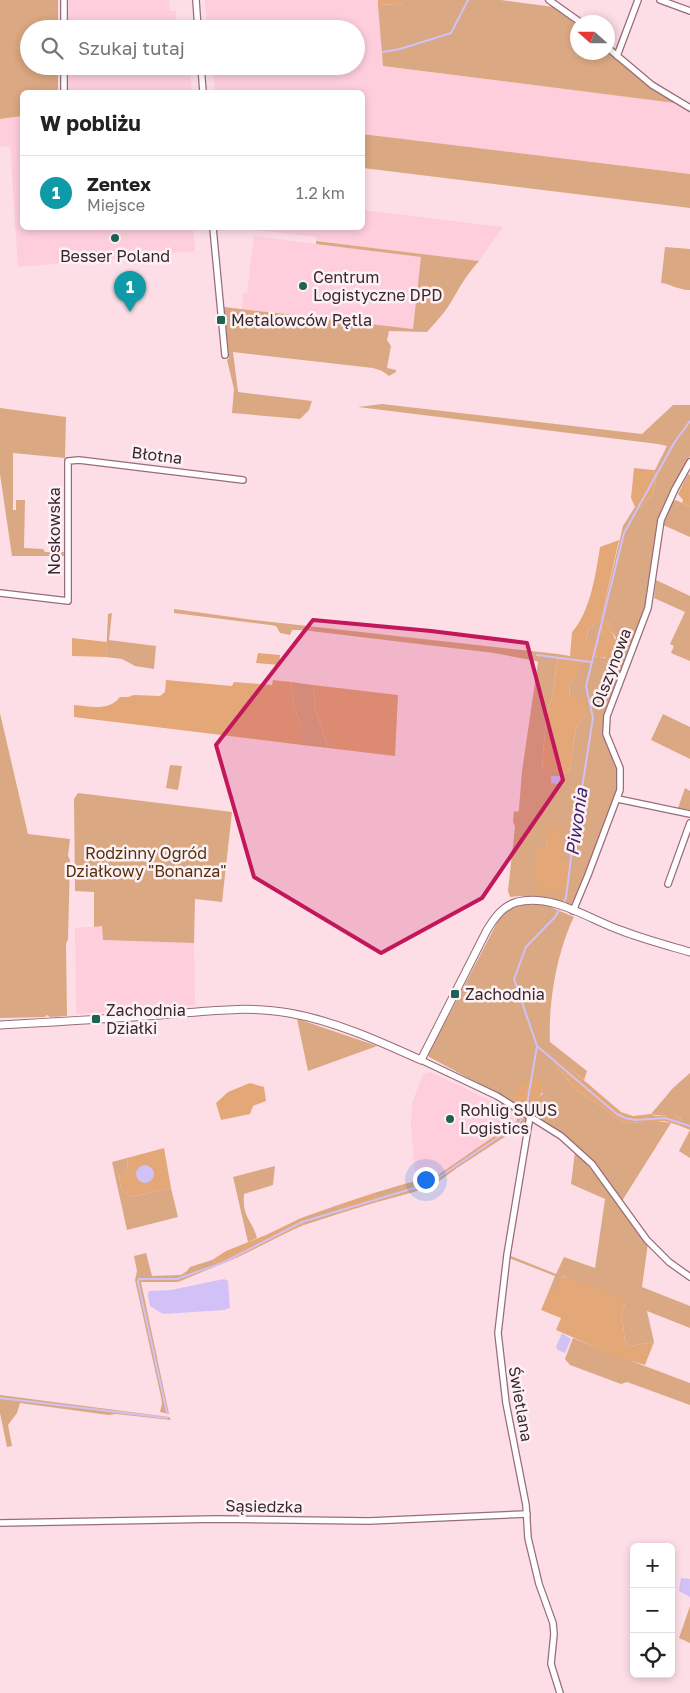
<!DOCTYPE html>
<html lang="pl">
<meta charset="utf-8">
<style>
body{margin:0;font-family:"Golos Text",sans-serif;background:#f6f6f6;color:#222}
.controls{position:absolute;right:15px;bottom:15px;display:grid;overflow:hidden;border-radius:8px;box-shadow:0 2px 8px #0003}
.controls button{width:45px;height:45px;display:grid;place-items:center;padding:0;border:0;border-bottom:1px solid #e0e0e0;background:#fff;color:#222;font:25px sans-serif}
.compass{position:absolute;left:570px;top:15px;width:45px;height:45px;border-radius:50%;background:#fff;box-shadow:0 2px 8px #0003;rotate:291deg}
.you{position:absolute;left:425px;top:1179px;width:18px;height:18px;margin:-12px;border:4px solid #fff;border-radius:50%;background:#1a73e8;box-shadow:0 0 0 8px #1a73e833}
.badge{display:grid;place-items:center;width:32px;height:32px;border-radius:50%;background:#7c3aed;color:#fff;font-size:16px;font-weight:700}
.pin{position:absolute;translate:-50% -41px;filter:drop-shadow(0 1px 2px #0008)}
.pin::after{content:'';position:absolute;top:26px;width:18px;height:15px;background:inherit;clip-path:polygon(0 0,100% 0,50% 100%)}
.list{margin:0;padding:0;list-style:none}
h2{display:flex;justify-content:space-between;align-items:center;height:65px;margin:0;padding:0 20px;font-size:21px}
h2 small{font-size:16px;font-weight:400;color:#767676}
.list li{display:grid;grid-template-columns:32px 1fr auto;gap:15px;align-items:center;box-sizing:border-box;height:75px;padding:0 20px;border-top:1px solid #e0e0e0}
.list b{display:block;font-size:19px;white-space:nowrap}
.list p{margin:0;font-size:16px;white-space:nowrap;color:#767676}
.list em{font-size:16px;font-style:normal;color:#767676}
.icon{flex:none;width:28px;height:28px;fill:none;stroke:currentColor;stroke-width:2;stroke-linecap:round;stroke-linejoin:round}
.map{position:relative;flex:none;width:690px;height:1693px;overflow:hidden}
.search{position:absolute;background:#fff;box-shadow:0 2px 8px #0003;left:20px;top:20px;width:345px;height:55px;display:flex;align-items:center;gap:12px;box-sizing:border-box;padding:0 18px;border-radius:28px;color:#767676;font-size:19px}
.panel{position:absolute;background:#fff;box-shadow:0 2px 8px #0003;left:20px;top:90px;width:345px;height:140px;border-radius:8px}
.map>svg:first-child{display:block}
</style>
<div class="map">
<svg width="690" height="1693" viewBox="0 0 690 1693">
<rect width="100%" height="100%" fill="#fddee7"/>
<g fill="#fecedd">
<path d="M69,0h100l1,11h6l1,18h-110z"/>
<path d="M205,0h173l5,66 292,37 15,8v63l-327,-40 -1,-42h-147l-3,-26h144v-37h-149z"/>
<path d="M67,66h123l2,26h-125z"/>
<path d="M22,116v112h171l2,23 -177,16 -8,-120 -10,-1v-27z"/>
<path d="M363,210l140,17 -24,34 -163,-20v-4l-79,-9h125z"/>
<path d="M254,236l168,21 -9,72 -171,-20 1,-16h4z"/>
<path d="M102,926l2,14 90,3 1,62 -119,9 -1,-86z"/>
<path d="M430,1072l70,33 15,9 2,4v3l-88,60 -13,3 -5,-59 1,-22 11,-29z"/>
</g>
<g fill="#daa882" fill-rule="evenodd">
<path d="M0,0h58v29h-29v37h29v26h-36v24l-22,3z"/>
<path d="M403,0h98l53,7 23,17 1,28h30l35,30 32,21 -292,-37 -5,-61 21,-1 4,-1z"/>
<path d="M362,134l328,40v34l-327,-40z"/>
<path d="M316,241l163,20c-10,11 -18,23 -25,36 -7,13 -17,24 -27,35l-38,-1 -2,9 4,6 -4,22 9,2v2l-7,4 -7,-5 -9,-3 -140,-16 5,40 74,9 -3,9 -9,9 -68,-6 2,-24 -7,-29 2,-2 -5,-51 189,22 8,-72 -105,-13z"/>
<path d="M665,247l25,2v41c-9,1 -19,-6 -29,-7z"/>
<path d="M382,404l260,30 31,-29h17v51l-15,26 -17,41 -11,83 -43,113 1,19 12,30 1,21 -15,36 -15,45 -17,35 -30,-8 -21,-1 -10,1 -2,-6 7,-64 -2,-6 1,-10 4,1 1,-3 3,-38 16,-109 -2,-1 -42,-8 -192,-23h-10l-2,5 -10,-2 -4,-7 -6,-1 -96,-12v-4l79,11 305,34 -5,40 -7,23 -4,51 27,5 7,-45 11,-14 -18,-15 1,-15 13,-23h10v-5l12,2 11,-20 -5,-8 -1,-6 -8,-4c-3,10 4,16 0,24l-16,-2 2,-12 13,-11 22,-93 12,-19 6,1 4,-6 8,-7 3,-15 -3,-10h2l12,-24 -9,-2 -300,-37zM548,835l13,28 9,-1 -36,9 8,-21 4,-3z"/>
<path d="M0,408l66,9 -1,41 -52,-5v57h3v-10h9l-1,48 19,1 2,3h19l1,4h-53l-12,-82z"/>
<path d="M676,500l14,7v30l-27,-12 10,-24z"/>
<path d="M656,580l34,16v65l-19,-8 3,-7 -4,-2 15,-32 -31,-14z"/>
<path d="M112,613l-3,27 47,6 -2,23 -19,-3 -13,-7 -16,-2 2,-43z"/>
<path d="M291,682l22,3 2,24 13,39 -26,-3v-17l-8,-22z"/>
<path d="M0,713l28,121 42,5 -2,17 2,4 -2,79 -2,5 1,72 -17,1 -3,-2 -2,2 -45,1z"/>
<path d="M663,714l27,13v32l-39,-19z"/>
<path d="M170,765l12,1 -4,24 -12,-2z"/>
<path d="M685,788l5,3v19l-12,-2z"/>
<path d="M78,793l154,19 -10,90 -27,-3 -1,44 -91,-3 -1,-14 -8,1v-35l-19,-1 -1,-92z"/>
<path d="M524,904l22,1 28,12c-17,34 -26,87 -24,125l37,29 -3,9 -12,-10 -18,-7 23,28 14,8 30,22 8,2 28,-2 14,2 -49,78c-27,-39 -50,-62 -90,-87l2,-10 9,-11 -22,-8 -7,8 1,10 -86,-46 -1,-2 71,-136 11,-11z"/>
<path d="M297,1019h1l79,27 -69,25z"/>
<path d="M690,1073v57l-12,-5 3,-7c-10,-4 -20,-1 -30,-4l22,-26z"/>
<path d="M503,1102l23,15 -1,12 -6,-2 -10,7 -1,-7 9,-6c1,-9 -10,-12 -17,-16z"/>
<path d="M690,1130v28l-11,-7z"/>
<path d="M477,1148l3,5 -23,15 -3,-4z"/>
<path d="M575,1152c28,27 47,62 73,91l-6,44 48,19v22l-43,-17 7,31 -24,4 -5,-4 -2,-19 -2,-4 4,-15 -63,-28 -7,17 -6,-2 6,-15 -46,-18 2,-2 45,18 8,-17 31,11 10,-69 -34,-15z"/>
<path d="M127,1158l1,13 -9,4 2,14 10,8 40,-9 7,29 -51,13 -15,-68z"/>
<path d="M275,1166l-2,19 -29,9c-2,24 8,25 13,44l-9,4 -15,-65z"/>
<path d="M401,1185l2,10 -26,7 -3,-9z"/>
<path d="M338,1205l3,8 -37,12 -3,-7z"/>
<path d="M146,1253l6,23 29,-1 6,-4 3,-4 22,-7 7,5 -41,17h-37l28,132 -9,-2 2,-8 -1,-7 -26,-117 2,-9 -3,-15z"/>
<path d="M573,1338c39,16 78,30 117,45v22l-63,-23 -6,2 -51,-19 -5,-6z"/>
<path d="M0,1395l169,22 2,3 -55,-6 -7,1 -89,-12 -3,10 -9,12 4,21 -5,1 -7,-34z"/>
<path d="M690,1606v37l-11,-5z"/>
</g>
<g fill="#e3a778">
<path d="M378,0h25v3l-4,1 -21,1z"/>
<path d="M634,468l19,2 3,10 -3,15 -8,7 -4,6 -6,-1 -4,-9z"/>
<path d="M688,474l2,1v32l-8,-4 1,-3 -5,-6z"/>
<path d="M619,540l-18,79 -13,11 -2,11 16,3c3,-7 -2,-15 0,-24l8,4c2,11 8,16 5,27 -7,8 -12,7 -22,5l-1,6h-9l-13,22 -1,15 7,-3 10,6 1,12 -11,14 -7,45 -27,-4 4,-52 7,-23 5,-40 12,2 2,-24c18,-19 24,-59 28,-85z"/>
<path d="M72,638l35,4 -1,15 -34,-1z"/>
<path d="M258,653l22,2 -1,10 -23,-2z"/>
<path d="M166,680l66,6 2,-4 38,3 1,-5 18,2 3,24 8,22v17l-228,-28v-12c16,1 34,7 46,-8h8l6,-2 26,1 5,-4z"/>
<path d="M313,685l85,10 -3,61 -67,-8 -13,-39z"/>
<path d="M549,825l12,2v36l9,-2 -4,32 -14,1 -13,-1 -5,-22 2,-20 10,-5c3,-8 -1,-13 3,-21z"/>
<path d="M557,1061l15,9 49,42 12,4 18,-2 5,2 15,-1 10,3 -3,7 -14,-4 -35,2 -8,-2 -30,-22 -14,-8 -23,-28z"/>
<path d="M534,1078h4l5,6c0,14 -8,16 -11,30l-17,-11 -2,-10 8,-8z"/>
<path d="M250,1083l14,4 2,14 -13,5 -3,8 -29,6 -5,-17 12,-11z"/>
<path d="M508,1127l1,7 -29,19 -3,-5z"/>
<path d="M164,1148l7,40 -40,9 -10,-8 -2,-15 9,-3 -1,-13z"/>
<path d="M454,1164l3,4 -26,19 -28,8 -2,-10 14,-4 1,3 13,-3z"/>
<path d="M374,1193l3,9 -36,11 -3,-8z"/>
<path d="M301,1218l3,7c-29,12 -56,29 -85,40l-7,-5 14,-9 40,-16z"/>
<path d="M561,1276l60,21 4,7 -4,15 2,4 2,19 5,4 24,-4 -9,23 -27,-8 -62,-27 5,-12 -20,-8 8,-19 6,1z"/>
</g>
<g fill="#d1c1f6">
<path d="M551,776h13l-1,9 -12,-2z"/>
<circle cx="145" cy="1174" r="9"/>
<path d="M224,1279l4,2 2,27 -6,2 -61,4 -13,-8 -2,-11 1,-4 22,-1z"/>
<path d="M562,1333l9,6 -6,14 -7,-3 -2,-3z"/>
<path d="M681,1578l9,1v18l-11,-6z"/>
</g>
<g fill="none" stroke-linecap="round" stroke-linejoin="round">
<g stroke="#d1c1f6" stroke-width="2">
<path d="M383,52l17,-3 51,-16 17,-33"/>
<path d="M690,421l-16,22 -50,90 -38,153 7,32 -22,140 -5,40 -11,19 -29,30 -12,32 23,67 55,47 25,21 8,4 10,2 30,-2 25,8"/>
<path d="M537,655l54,7"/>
<path d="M526,1110l11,-64"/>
<path d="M0,1398l167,20"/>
<path d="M167,1413l-29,-131 1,-3h38l45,-16 80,-41 122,-37 11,-5 83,-56 6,-8"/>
</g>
<g stroke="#996c7a" stroke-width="8">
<g id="minor">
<path d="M64,0v29"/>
<path d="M196,0l2,29"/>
<path d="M549,0l31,22"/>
<path d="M660,0l30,11"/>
<path d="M608,48l44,37 38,23"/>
<path d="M617,56l21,-56"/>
<path d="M201,66l2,26"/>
<path d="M64,92v-26"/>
<path d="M213,228l12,127"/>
<path d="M0,593l68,8v-140l11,-1 164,20"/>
<path d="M618,799l72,15"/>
<path d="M668,884l22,-61"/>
<path d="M573,911l15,-36 32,-85v-22l-14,-34 1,-18 41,-108 13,-88 14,-31 15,-27"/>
<path d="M421,1060l76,36 64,40 31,28 55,76 22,22 21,15"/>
<path d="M530,1116l-23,139 -9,78 8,70 20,102 2,33 11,46 14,39 1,11 -3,30 9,29"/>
<path d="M0,1523l217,-4 152,2 158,-7"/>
</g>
</g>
<g stroke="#996c7a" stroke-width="9">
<path id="tertiary" d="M0,1025c53,-3 106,-6 160,-10 42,-3 86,-10 129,-2 46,8 90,28 132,47l66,-130c8,-13 16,-24 30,-28 35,-9 72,17 103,28 23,9 46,15 70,22"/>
</g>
<use href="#minor" stroke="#fff" stroke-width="5.5"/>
<use href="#tertiary" stroke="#fff" stroke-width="7"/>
</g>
<path fill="#c2185b" fill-opacity="0.2" stroke="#c2185b" stroke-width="4" stroke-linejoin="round" d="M313,620l118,11 96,12 36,137 -81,118 -101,55 -127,-76 -38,-132z"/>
<g fill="#1c6356" stroke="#fcf1f4" stroke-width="2">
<circle cx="115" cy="238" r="5"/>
<circle cx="303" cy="286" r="5"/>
<rect x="216" y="315" width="10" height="10" rx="2.5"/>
<rect x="450" y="989" width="10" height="10" rx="2.5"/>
<rect x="91" y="1014" width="10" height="10" rx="2.5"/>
<circle cx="450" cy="1119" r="5"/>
</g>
<g text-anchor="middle" stroke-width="5" stroke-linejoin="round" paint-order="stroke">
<g font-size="16" fill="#3b282e" stroke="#fcf1f4" text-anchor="start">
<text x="115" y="262" text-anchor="middle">Besser Poland</text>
<text x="313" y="283">Centrum<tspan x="313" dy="18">Logistyczne DPD</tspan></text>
<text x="231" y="326">Metalowców Pętla</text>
<text x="465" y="1000">Zachodnia</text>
<text x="106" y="1016">Zachodnia<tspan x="106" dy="18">Działki</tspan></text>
<text x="460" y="1116">Rohlig SUUS<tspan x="460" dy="18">Logistics</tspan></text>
</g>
<g font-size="16" fill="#3b282e" stroke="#fcf1f4">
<text transform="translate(157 455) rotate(7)" y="6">Błotna</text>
<text transform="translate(54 531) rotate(-90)" y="6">Noskowska</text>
<text transform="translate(611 668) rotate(-69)" y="6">Olszynowa</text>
<text transform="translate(521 1404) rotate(80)" y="6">Świetlana</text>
<text transform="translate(264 1506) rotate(1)" y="6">Sąsiedzka</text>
</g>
<g font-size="16" fill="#57300c" stroke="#fcf1f4">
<text x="146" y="859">Rodzinny Ogród<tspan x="146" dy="18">Działkowy "Bonanza"</tspan></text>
</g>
<g font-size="18" font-style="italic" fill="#41226d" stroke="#fcf1f4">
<text transform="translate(577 822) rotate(-82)" y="6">Piwonia</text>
</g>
</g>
</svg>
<div class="controls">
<button>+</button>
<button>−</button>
<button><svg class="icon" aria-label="locate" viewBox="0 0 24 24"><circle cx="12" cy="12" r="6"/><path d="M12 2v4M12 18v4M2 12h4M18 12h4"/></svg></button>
</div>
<svg class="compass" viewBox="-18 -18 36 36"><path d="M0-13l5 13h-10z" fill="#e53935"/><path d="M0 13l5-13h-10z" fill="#767676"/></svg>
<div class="you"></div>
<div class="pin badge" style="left:130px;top:312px;background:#0f9aa8">1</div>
<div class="search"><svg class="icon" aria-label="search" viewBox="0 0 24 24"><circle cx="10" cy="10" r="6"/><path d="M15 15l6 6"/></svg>Szukaj tutaj</div>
<section class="panel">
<h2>W pobliżu<small></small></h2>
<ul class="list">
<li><span class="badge" style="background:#0f9aa8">1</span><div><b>Zentex</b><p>Miejsce</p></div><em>1.2 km</em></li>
</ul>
</section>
</div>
